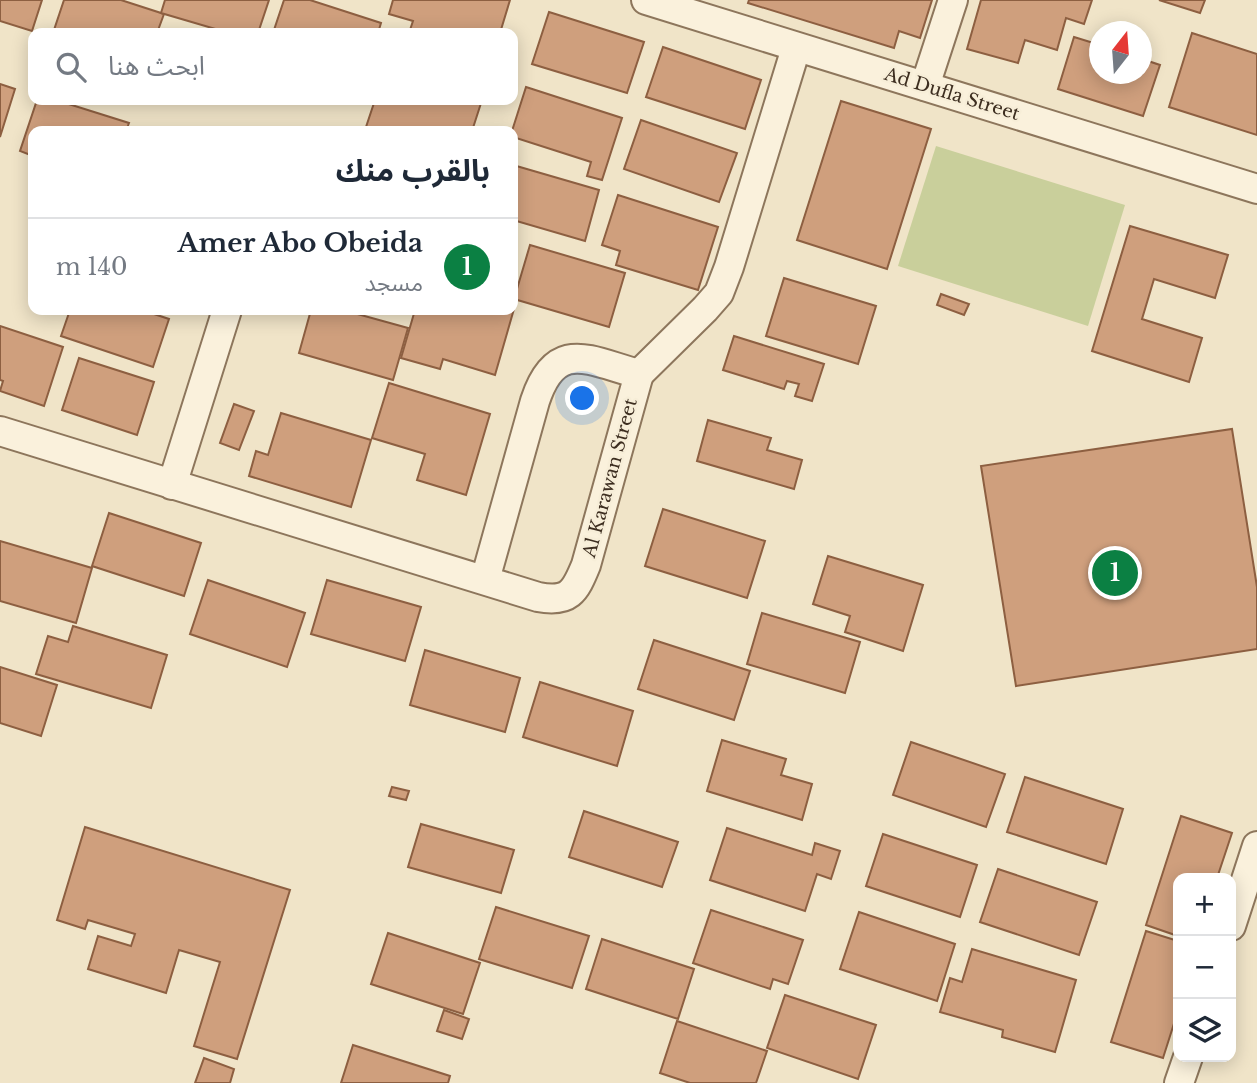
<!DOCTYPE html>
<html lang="ar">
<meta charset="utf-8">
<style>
body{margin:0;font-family:"Libre Baskerville","Noto Sans Arabic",serif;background:#f2f2f3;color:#1f2937;direction:rtl}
.controls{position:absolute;right:21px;bottom:21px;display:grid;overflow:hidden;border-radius:14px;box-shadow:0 4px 18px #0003}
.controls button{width:63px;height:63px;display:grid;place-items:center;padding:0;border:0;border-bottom:2px solid #e0e1e3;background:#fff;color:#1f2937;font:35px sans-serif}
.compass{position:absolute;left:1089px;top:21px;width:63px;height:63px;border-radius:50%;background:#fff;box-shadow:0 4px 18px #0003;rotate:17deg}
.you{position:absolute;left:583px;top:399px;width:24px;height:24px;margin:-18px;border:5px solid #fff;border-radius:50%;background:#1a73e8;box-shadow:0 0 0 10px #1a73e833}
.badge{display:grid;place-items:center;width:46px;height:46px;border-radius:50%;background:#0b8043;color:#fff;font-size:23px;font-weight:700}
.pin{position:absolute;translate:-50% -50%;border:4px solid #fff;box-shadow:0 2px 7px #0006}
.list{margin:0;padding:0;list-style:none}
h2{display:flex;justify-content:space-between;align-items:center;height:91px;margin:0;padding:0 28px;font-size:30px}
h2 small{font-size:23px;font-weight:400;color:#747a83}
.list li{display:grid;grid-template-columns:46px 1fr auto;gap:21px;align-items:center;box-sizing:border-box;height:98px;padding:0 28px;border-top:2px solid #e0e1e3}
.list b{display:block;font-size:26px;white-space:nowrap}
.list p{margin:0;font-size:23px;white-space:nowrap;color:#747a83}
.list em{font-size:23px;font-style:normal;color:#747a83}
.icon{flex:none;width:38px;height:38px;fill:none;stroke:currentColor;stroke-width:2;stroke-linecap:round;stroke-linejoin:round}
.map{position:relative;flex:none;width:1257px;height:1083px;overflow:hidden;direction:ltr}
.search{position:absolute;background:#fff;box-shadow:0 4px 18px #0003;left:28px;top:28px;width:490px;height:77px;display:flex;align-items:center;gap:18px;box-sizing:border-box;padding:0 24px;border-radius:14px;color:#747a83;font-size:26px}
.panel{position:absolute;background:#fff;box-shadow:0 4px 18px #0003;left:28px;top:126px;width:490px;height:189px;border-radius:14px;direction:rtl}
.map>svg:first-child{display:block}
</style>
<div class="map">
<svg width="1257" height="1083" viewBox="0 0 1257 1083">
<rect width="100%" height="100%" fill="#f0e4c8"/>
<path fill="#c9cf9b" d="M936,146l189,59 -37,121 -190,-60z"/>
<g fill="#cf9f7d" stroke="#8d5f41" stroke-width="2">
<path d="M0,0h42l-10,31 -32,-10z"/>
<path d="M64,0h57l43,14 -7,19h-104z"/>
<path d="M165,0h104l-11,33h-29l-68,-20z"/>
<path d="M284,0h26l71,23 -3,10h-105z"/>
<path d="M393,0h117l-10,33h-57l-12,-3 -1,3h-21l4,-12 -24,-7z"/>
<path d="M749,0h183l-12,38 -21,-7 -5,17 -146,-45z"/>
<path d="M981,0h111l-8,24 -18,-6 -9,32 -32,-10 -7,23 -51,-14z"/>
<path d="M1159,0h46l-5,13z"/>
<path d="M549,12l95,30 -17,51 -95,-29z"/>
<path d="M1192,33l65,21v81l-88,-28z"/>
<path d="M1074,37l26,8v29h42v-15l18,6 -17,51 -85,-27z"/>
<path d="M663,47l98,33 -16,49 -99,-32z"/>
<path d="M0,84l15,5 -15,48z"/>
<path d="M526,87l96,31 -20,62 -15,-4 4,-14 -78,-25 -1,-6z"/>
<path d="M37,100h19l73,23 -3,8h-93v25l-13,-5z"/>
<path d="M375,100h107l-10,31h-103l-4,-1z"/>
<path d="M841,101l90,28 -44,140 -90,-29z"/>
<path d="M641,120l96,33 -18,49 -95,-33z"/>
<path d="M513,165l86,25 -14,51 -72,-21z"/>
<path d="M618,195l100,32 -20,63 -82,-25 4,-14 -18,-6z"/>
<path d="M1130,226l98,29 -13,43 -61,-19 -12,40 60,19 -13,44 -97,-31z"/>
<path d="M530,245l95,28 -16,54 -95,-28z"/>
<path d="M784,278l92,28 -18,58 -92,-28z"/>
<path d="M941,294l28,10 -5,11 -27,-10z"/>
<path d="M513,301l3,1 -21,73 -52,-16 -3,10 -39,-11 14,-48h98z"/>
<path d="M70,310h72l27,9 -16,48 -92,-31z"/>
<path d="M311,310h32l65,18 -15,52 -94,-27z"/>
<path d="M0,326l63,21 -19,59 -44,-15 3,-10 -3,-1z"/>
<path d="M734,336l90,28 -12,37 -17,-5 4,-12 -12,-3 -3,8 -61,-19z"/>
<path d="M79,358l75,24 -17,53 -75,-25z"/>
<path d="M389,383l101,31 -24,81 -49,-15 8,-26 -53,-16z"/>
<path d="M234,404l20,7 -15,39 -19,-7z"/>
<path d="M281,413l90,27 -20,67 -102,-31 7,-25 12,4z"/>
<path d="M708,420l63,18 -4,12 35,10 -8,29 -97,-28z"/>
<path d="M1232,429l25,158v62l-241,37 -35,-220z"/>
<path d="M663,509l102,32 -18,57 -102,-32z"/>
<path d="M109,513l92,30 -17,53 -92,-30z"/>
<path d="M0,541l92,27 -16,55 -76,-22z"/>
<path d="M828,556l95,29 -20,66 -58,-19 5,-16 -37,-12z"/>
<path d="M208,580l97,33 -18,54 -97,-33z"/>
<path d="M327,580l94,27 -16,54 -94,-27z"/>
<path d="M762,613l98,29 -15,51 -98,-29z"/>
<path d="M73,626l94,29 -16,53 -115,-34 12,-38 20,6z"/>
<path d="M654,640l96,31 -16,49 -96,-31z"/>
<path d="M425,650l95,28 -15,54 -95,-27z"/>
<path d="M0,667l57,18 -16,51 -41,-13z"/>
<path d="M540,682l93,29 -16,55 -94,-29z"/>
<path d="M722,740l64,19 -5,16 31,9 -10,36 -95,-29z"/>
<path d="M911,742l94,32 -19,53 -93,-32z"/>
<path d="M1025,777l98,32 -17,55 -99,-32z"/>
<path d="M392,787l17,4 -3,9 -17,-4z"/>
<path d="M584,811l94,31 -16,45 -93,-30z"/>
<path d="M1181,816l51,17 -15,45h-39v58l-32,-11z"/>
<path d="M421,824l93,26 -13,43 -93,-26z"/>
<path d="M85,827l205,63 -53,169 -43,-13 26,-84 -41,-12 -13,43 -78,-24 10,-33 33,10 4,-12 -47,-14 -3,9 -28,-9z"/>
<path d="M727,828l85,27 3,-12 25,8 -9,28 -14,-5 -12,37 -95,-31z"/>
<path d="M883,834l94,31 -17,52 -94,-31z"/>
<path d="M998,869l99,33 -18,53 -99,-33z"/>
<path d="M496,907l93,29 -17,52 -93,-29z"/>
<path d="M711,910l92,30 -15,44 -15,-5 -3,10 -77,-26z"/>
<path d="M859,912l96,32 -18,57 -97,-32z"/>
<path d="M1146,931l32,10v70l-15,47 -52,-16z"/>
<path d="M388,933l92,30 -17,51 -92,-30z"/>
<path d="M602,939l92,30 -16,50 -92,-30z"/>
<path d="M972,949l104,31 -21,72 -53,-15 1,-7 -63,-18 10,-34 12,4z"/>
<path d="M785,995l91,30 -18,54 -91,-31z"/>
<path d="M444,1010l25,9 -7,20 -25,-8z"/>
<path d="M677,1021l90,30 -11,32h-66l-30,-10z"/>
<path d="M353,1045l97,31 -2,7h-107z"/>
<path d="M204,1058l30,11 -4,14h-35z"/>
</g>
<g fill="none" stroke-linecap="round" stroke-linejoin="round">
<g stroke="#8d765c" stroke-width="32">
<g id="minor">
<path d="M646,0l611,189"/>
<path d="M925,86l28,-86"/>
<path d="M639,374l66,-65 14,-16 10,-26 67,-219"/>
<path d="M0,431l538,166c31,6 37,-5 48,-32l53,-191c-50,-13 -83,-37 -104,27l-50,179"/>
<path d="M172,485l55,-175"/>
<path d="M1231,926l26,-80"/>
<path d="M1179,1083l9,-26"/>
</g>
</g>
<use href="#minor" stroke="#faf1dc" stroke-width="28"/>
</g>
<g text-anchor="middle" stroke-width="5" stroke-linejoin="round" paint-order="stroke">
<g font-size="18" fill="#3d2e20" stroke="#f7eed8">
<text transform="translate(952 94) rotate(17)" y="6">Ad Dufla Street</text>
<text transform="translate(610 478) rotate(-75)" y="6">Al Karawan Street</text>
</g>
</g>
</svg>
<div class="controls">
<button>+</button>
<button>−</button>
<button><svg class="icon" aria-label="layers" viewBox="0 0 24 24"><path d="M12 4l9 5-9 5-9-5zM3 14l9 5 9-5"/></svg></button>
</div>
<svg class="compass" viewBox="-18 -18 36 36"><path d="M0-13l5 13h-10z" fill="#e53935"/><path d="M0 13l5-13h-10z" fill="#747a83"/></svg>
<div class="you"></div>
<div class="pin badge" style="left:1115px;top:573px">1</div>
<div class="search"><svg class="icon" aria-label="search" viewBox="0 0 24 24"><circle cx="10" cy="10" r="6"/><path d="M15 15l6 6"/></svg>ابحث هنا</div>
<section class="panel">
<h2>بالقرب منك<small></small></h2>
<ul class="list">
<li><span class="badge">1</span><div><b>Amer Abo Obeida</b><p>مسجد</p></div><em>140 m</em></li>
</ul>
</section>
</div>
